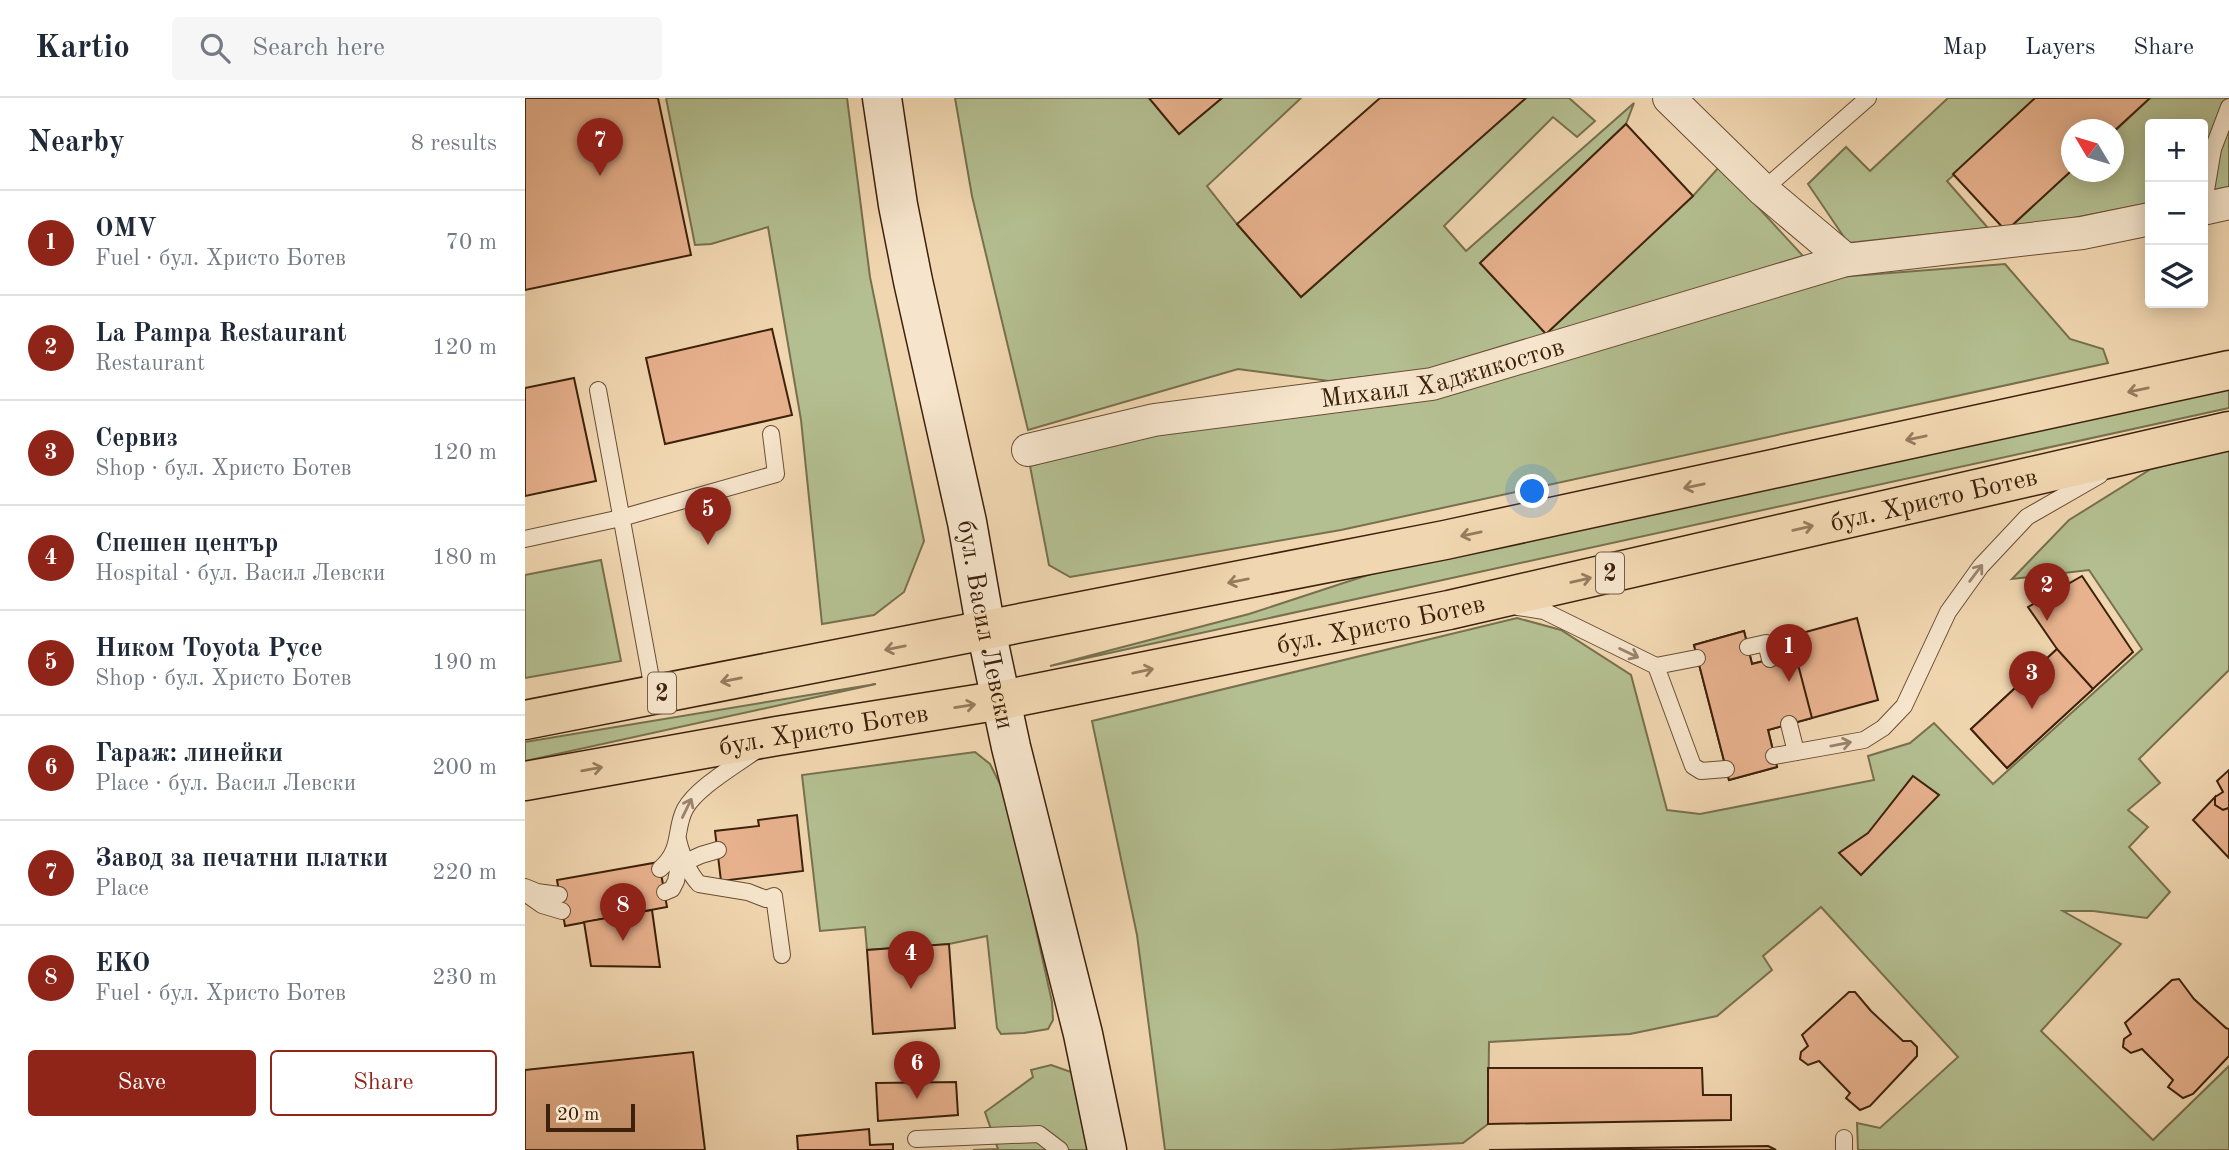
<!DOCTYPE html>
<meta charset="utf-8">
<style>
body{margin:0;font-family:"Old Standard TT",serif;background:#f6f6f7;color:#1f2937}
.controls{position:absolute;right:21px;top:21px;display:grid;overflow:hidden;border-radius:7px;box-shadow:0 4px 18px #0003}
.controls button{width:63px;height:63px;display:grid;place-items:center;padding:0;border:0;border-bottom:2px solid #e0e1e3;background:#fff;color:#1f2937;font:35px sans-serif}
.compass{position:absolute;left:1536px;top:21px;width:63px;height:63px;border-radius:50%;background:#fff;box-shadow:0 4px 18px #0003;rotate:308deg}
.scale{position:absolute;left:21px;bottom:18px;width:89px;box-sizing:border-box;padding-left:7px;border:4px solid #3d210b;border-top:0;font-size:19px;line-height:24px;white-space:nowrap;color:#3d210b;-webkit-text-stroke:5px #f6e5cc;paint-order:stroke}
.you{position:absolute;left:1008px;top:394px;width:24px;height:24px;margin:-18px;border:5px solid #fff;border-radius:50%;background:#1a73e8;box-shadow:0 0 0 10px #1a73e833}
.badge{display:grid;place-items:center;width:46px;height:46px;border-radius:50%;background:#8f2418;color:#fff;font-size:23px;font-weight:700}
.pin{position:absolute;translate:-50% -58px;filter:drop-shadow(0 2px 4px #0008)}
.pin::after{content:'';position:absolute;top:37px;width:24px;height:21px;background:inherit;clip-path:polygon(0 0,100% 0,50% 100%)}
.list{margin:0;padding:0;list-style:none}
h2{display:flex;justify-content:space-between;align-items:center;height:91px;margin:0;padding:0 28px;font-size:30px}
h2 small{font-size:23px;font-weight:400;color:#747a83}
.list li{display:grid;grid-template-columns:46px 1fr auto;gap:21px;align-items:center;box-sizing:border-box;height:105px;padding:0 28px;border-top:2px solid #e0e1e3}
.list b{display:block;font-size:26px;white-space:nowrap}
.list p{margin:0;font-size:23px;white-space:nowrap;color:#747a83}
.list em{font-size:23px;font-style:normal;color:#747a83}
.actions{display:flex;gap:14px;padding:21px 28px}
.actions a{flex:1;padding:16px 0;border:2px solid #8f2418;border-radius:7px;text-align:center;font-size:24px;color:#8f2418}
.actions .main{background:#8f2418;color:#fff}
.icon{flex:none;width:38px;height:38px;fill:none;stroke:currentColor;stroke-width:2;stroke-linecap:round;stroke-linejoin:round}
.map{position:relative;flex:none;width:1704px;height:1052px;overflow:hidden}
header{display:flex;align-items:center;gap:42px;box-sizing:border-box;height:98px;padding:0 35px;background:#fff;border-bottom:2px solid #e0e1e3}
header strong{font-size:33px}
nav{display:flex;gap:38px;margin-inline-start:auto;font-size:24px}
.search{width:490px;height:63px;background:#f6f6f7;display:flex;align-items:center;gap:18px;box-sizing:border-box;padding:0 24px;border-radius:7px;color:#747a83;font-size:26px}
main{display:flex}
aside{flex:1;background:#fff}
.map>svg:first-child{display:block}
</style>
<header>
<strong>Kartio</strong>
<div class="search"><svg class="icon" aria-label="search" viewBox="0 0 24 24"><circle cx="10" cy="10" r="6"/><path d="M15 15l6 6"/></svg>Search here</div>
<nav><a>Map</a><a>Layers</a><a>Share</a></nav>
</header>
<main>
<aside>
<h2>Nearby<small>8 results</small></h2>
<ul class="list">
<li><span class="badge">1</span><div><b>OMV</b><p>Fuel · бул. Христо Ботев</p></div><em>70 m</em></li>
<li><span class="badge">2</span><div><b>La Pampa Restaurant</b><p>Restaurant</p></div><em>120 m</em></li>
<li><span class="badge">3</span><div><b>Сервиз</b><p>Shop · бул. Христо Ботев</p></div><em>120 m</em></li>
<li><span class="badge">4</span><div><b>Спешен център</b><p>Hospital · бул. Васил Левски</p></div><em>180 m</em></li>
<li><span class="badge">5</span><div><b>Ником Toyota Русе</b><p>Shop · бул. Христо Ботев</p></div><em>190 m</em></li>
<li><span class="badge">6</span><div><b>Гараж: линейки</b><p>Place · бул. Васил Левски</p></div><em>200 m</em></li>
<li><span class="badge">7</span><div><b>Завод за печатни платки</b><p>Place</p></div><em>220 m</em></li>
<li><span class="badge">8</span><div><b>EKO</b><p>Fuel · бул. Христо Ботев</p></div><em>230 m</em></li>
</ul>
<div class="actions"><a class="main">Save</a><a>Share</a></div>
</aside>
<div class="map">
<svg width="1704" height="1052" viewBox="0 0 1704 1052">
<rect width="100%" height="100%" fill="#f1d7b1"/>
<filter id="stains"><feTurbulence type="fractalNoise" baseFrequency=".00286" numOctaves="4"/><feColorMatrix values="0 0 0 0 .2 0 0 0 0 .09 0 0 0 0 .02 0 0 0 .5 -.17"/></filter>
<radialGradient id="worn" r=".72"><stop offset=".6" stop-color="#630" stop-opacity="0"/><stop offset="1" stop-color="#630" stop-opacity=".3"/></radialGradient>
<g fill="#b4bf91" stroke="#78704e" stroke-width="2">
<path d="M141,0h181l23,179 54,264 -20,51 -30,23 -52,9 -21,-204 -33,-193 -57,17 -16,1z"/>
<path d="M430,0h194l30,36 43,-36h79l-94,88 30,38 64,73 225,-199h43l26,23 -18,16 -24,-20 -109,109 22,25 168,-148 -8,21 -146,139 66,70 147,-137 27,-30 83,90 -360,112 -114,13 -91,-12 -210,61 -56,-234z"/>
<path d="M1423,0h92l-93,83 41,47 -140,15 -40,-59 38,-37 24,24z"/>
<path d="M1625,0h79v89l-26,5v-68h-53v79l-144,28 65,-60 42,1 1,-40z"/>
<path d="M1480,166l65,75 33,10 5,14 -767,167 -271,47 -21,-12 -19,-99 140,-40 225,-21 444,-128z"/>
<path d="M1704,290v20l-1179,258 199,-52 128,-42z"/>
<path d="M1704,351v221l-90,89 21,24 -32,27 20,17 -19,20 41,45 -23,26 -54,-7h-30l58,33 -80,87 112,109 76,-74v84h-371l-1,-27 23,5 78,-71 -137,-150 -58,49 9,14 -55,46 -87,18 -141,8 -1,82 -25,19 -133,7h-165l-28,-215 -45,-214 425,-103 44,12 70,45 36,135 33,4 174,-34 -6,-24 42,-13 24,-20 59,61 149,-135 -53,-79 -77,9 57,-59 82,-51z"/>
<path d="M76,462l20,101 -96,17v-103z"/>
<path d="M351,586l-351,77v-19z"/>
<path d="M450,654l15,12 17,34 45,204 1,18 -5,9 -24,4 -23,1 -4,-6 -10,-92 -38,8 -82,6 -2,-23 -45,4 -18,-156z"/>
<path d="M526,967l37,13 13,72h-128l25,-1 -13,-37 48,-35 -2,-7z"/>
</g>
<g fill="#e8b28e" stroke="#3d210b" stroke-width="2">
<path d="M0,0h133l33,157 -166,35z"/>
<path d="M624,0h73l-43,36z"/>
<path d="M855,0h146l-225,199 -64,-73z"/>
<path d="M1510,0h115l-37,34v-2h-42v41l-65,60 -53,-57z"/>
<path d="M1101,26l67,72 -147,138 -66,-71z"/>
<path d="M247,231l20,86 -127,29 -19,-86z"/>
<path d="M49,280l22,103 -71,15v-108z"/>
<path d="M1557,478l51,76 -126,116 -36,-39 86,-80 -29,-42z"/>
<path d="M1332,520l21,82 -110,30 9,37 -48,13 -35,-135 50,-14 8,33 43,-11 -4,-17z"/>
<path d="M1219,533l8,33 43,-11 17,65 -44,12 9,37 -48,13 -35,-135z"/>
<path d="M1532,551l36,40 -86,79 -36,-39z"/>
<path d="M1704,672v38l-6,2 -8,-5v-8l8,-5 -6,-11z"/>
<path d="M1388,678l26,19 -78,80 -22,-22 29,-20z"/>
<path d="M1690,699v8l8,5 6,-2v50l-36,-38z"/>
<path d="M272,717l6,56 -82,10 -6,-50 44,-5 -1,-6z"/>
<path d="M134,764l8,45 -102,19 -8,-46z"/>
<path d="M127,812l8,57 -69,-1 -7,-44z"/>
<path d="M424,846l6,84 -82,6 -6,-84z"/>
<path d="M1654,881l15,20 32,29 3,1v27l-36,38 -10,4 -15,-11 5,-7 -31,-31 -11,4 -8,-6 1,-8 7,-5 -6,-11 47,-43z"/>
<path d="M1324,894h6l16,19 32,30h8l6,6v9l-47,50 -10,4 -14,-12 4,-5 -31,-32 -11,4 -8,-6 1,-7 7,-6 -6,-11z"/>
<path d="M168,954l12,98h-180v-80z"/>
<path d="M963,970h214l1,27h28v25l-243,4z"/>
<path d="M431,984l2,33 -80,6 -2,-38z"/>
<path d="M344,1031l1,16 23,-1v6h-95l-1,-14z"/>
<path d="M1243,1048l8,4h-287z"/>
</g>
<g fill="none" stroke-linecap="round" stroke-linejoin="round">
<g stroke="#6a4e34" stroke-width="18">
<g id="lane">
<path d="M1238,92l105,-92"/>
<path d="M1678,110l10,-59 16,-42"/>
<path d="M73,292l56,305"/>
<path d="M0,441l96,-21 155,-44 -5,-40"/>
<path d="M993,509l26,4 112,55 37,100 8,5 25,-2"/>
<path d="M1223,549l18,-4 4,16"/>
<path d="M1131,568l41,-8"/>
<path d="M1264,626l7,28"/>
<path d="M1249,658l90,-16 19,-12 21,-22 44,-94 33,-46 46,-49 73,-42"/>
<path d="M153,742c4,16 10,32 21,44l49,8 18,7 8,-3 8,59"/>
<path d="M154,767l22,-10 17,-5"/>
<path d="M135,771c23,-20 14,-39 25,-60 12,-22 52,-44 73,-60"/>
<path d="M0,789l12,5 22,3"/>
<path d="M140,794l7,-3 4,-8 5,-26"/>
<path d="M0,795l17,12 20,6"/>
<path d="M1319,1040v12"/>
<path d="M391,1041l123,-5 21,16"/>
</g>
</g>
<g stroke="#6a4e34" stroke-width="34">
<g id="street">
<path d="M1144,0l94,92 83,70"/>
<path d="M1678,111l26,-6"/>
<path id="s1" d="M503,352l126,-30 278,-36 414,-124 236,-27 68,-14"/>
</g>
</g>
<g stroke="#3d210b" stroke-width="41">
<g id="secondary">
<path id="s2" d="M357,0l16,107 15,76 54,241 19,108 25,117 72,287 24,116"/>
</g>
</g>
<g stroke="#3d210b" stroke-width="41">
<g id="highway">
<path d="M0,622l920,-180 784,-170"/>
<path id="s3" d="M0,683l252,-45 225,-36 447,-90 780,-179"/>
</g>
</g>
<use href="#lane" stroke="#f6e5cc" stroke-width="16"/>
<use href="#street" stroke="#f6e5cc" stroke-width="32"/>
<use href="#secondary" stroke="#f6e5cc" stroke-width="38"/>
<use href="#highway" stroke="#f1d7b1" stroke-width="38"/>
</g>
<defs><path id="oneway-shaft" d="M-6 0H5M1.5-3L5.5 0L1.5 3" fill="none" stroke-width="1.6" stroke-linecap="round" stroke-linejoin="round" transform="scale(1.75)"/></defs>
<g stroke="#977c5e">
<use href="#oneway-shaft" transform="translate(1613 292) rotate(168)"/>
<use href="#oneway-shaft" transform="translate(1391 340) rotate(168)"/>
<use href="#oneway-shaft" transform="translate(1169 388) rotate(168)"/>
<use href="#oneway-shaft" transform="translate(1278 430) rotate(-13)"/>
<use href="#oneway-shaft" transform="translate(946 436) rotate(168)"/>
<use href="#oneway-shaft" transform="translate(1056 482) rotate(-13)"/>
<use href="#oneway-shaft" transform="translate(713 483) rotate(169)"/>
<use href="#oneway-shaft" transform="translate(370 550) rotate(169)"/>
<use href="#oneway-shaft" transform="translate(618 573) rotate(-12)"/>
<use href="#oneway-shaft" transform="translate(206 582) rotate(169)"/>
<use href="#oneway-shaft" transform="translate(440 608) rotate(-9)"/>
<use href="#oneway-shaft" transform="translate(67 671) rotate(-10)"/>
</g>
<g stroke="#9a836c">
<use href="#oneway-shaft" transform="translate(1451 475) rotate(-53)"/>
<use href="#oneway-shaft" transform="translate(1104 555) rotate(26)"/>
<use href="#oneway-shaft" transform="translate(1316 646) rotate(-11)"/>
<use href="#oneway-shaft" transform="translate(162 710) rotate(-64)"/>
</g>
<g text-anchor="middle" stroke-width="5" stroke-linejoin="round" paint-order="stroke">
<g fill="#f6e5cc" stroke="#745c45" stroke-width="2">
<rect x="1071" y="454.5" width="28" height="41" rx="5"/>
<rect x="123" y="574.5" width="28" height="41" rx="5"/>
</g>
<g font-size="24" font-weight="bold" fill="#3d210b">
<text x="1085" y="483">2</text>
<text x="137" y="603">2</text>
</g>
<g font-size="26" fill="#3d210b" stroke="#f6e5cc">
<text dy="9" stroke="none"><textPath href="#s1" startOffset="422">Михаил Хаджикостов</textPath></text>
<text dy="9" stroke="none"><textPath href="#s3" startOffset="1437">бул. Христо Ботев</textPath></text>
<text dy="9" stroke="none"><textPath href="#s3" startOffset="870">бул. Христо Ботев</textPath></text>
<text dy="9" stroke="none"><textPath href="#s2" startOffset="537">бул. Васил Левски</textPath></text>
<text dy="9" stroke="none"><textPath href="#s3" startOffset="303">бул. Христо Ботев</textPath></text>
</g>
</g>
<rect width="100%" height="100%" filter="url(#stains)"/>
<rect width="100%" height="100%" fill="url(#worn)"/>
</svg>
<div class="controls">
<button>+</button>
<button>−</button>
<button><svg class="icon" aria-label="layers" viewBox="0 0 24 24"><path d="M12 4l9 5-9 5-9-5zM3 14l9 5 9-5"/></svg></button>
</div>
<svg class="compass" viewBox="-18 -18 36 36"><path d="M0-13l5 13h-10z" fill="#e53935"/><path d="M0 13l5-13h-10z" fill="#747a83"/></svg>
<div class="scale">20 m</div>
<div class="you"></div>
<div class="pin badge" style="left:1264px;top:584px">1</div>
<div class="pin badge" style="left:1522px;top:523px">2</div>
<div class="pin badge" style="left:1507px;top:611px">3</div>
<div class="pin badge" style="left:386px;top:891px">4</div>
<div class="pin badge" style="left:183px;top:447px">5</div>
<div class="pin badge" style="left:392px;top:1001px">6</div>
<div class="pin badge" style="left:75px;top:78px">7</div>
<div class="pin badge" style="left:98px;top:843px">8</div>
</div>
</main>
